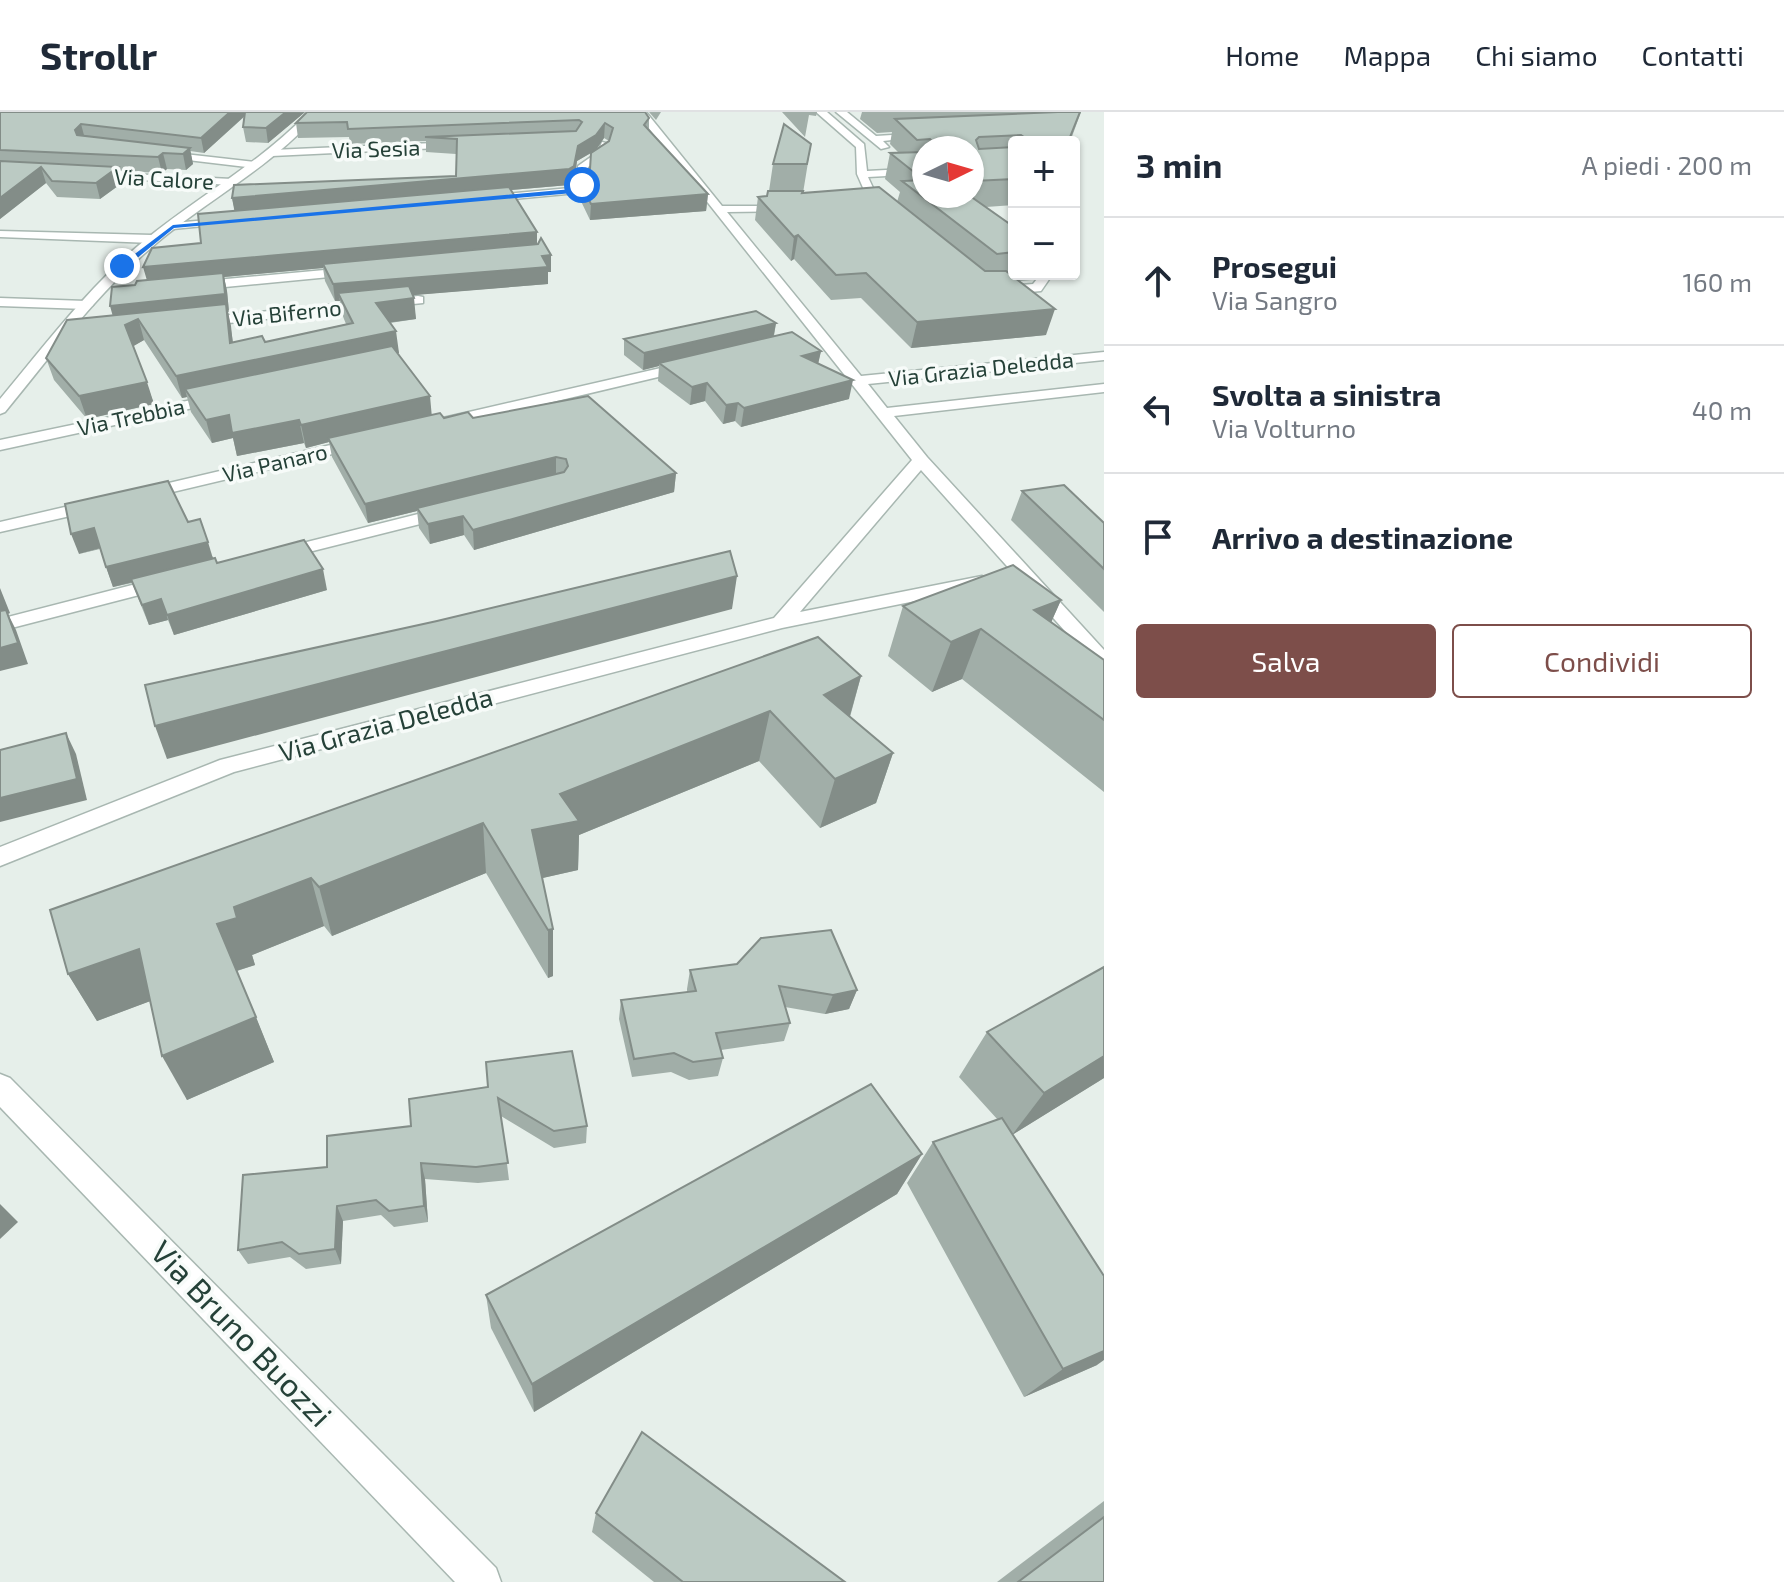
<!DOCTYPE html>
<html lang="it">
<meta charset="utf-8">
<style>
body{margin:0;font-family:"Exo 2",sans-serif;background:#f6f6f7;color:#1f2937}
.controls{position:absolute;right:24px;top:24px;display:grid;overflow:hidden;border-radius:8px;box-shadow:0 2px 6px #0004}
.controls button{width:72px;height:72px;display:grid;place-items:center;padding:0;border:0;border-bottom:2px solid #e0e1e3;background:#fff;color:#1f2937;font:40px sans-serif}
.compass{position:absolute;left:912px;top:24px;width:72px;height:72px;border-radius:50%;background:#fff;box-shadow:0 2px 6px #0004;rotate:85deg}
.stop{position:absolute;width:24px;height:24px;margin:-18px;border:6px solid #1a73e8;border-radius:50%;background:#fff}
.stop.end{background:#1a73e8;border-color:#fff;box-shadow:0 2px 8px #0008}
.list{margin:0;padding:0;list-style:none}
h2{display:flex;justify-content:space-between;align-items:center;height:104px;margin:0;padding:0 32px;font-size:34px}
h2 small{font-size:26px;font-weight:400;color:#747a83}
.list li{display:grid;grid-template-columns:52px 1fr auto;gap:24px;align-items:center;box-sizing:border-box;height:128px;padding:0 32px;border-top:2px solid #e0e1e3}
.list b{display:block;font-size:30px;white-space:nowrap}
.list p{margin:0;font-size:26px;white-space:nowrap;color:#747a83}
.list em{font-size:26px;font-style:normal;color:#747a83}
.actions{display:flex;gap:16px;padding:24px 32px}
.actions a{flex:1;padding:18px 0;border:2px solid #7d4e4a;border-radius:8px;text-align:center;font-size:28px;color:#7d4e4a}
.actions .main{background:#7d4e4a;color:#fff}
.icon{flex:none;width:44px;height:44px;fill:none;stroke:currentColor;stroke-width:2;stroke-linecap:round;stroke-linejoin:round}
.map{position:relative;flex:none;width:1104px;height:1470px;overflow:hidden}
header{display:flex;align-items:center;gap:48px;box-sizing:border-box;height:112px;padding:0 40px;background:#fff;border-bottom:2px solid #e0e1e3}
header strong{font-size:38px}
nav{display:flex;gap:44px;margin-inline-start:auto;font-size:28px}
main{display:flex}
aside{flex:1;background:#fff}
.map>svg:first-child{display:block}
</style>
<header>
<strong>Strollr</strong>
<nav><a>Home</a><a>Mappa</a><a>Chi siamo</a><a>Contatti</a></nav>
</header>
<main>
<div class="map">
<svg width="1104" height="1470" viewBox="0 0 1104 1470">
<rect width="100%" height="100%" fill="#e6efea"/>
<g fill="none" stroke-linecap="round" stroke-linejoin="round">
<g stroke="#a8b7b1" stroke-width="3">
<g id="minor">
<path d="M636,0h10l76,94h70l2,2 -6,3 -61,1 134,164 243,-24v8l-236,24 19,24 217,-24v8l-210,24 33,41 177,193v18l-7,-1 -176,-197 -121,142 182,-36 9,6 -2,4 -207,42 -548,144 -234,94v-19l220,-87 554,-142 138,-158z"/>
<path d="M816,0h11l37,32 3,27 57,-3v6l-56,3 11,24 -27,5v-4l16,-3 -11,-25 -1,-27z"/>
<path d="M836,0h11l29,24 48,-3 5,3 -46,5 6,6 -8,2z"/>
<path d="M457,30l3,5 -188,9 -5,-3 5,-3z"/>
<path d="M602,30l8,2 -4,11 -18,12 -1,18 -10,8 -95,9 -5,-3 5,-3 88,-8 7,-4 1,-18 20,-14z"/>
<path d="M158,39l97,11 5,3 -5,3 -101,-12v-4z"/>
<path d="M90,60l142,7 5,3 -5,3 -146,-8v-4z"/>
<path d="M231,106l4,1v4l-62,6 -6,-3 6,-3z"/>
<path d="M0,119l152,4 6,4 -6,4 -152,-6z"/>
<path d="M357,155l6,4 -2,3 -167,16 -6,-4 6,-4z"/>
<path d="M1033,162h14l3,4 -9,13 -45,4 -6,-4 6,-4 37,-3 4,-5z"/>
<path d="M418,184l5,1v6l-224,23 -7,-4 7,-4z"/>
<path d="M0,186l86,3 7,4 -7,4 -86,-3z"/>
<path d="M687,250l5,1v6l-249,59 -8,-5 8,-5z"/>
<path d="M220,282l7,4 -2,3 -225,49v-10z"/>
<path d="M360,326l6,2v6l-227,54 -8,-5 8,-5z"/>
<path d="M95,388l9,5 -3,4 -101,23v-10z"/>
<path d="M450,394l9,5 -3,4 -179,45 -9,-5 3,-4z"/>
<path d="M167,464l9,6 -2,4 -174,45v-12z"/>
</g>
</g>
<g stroke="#a8b7b1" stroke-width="3">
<g id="tertiary">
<path d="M309,0h10c-47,56 -113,88 -167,135 -57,48 -100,108 -147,165l-5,2v-15c46,-55 89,-113 145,-159 54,-44 115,-77 164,-128z"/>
<path d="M0,962l10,4 486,490 5,14h-46l-455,-475z"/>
</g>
</g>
<use href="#minor" fill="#fff" fill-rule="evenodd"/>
<use href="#tertiary" fill="#fff" fill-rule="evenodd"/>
</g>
<g fill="#a1aea8" fill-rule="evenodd">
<path d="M0,0h305l-37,31 -22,-1 -3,-15 2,-11 -41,37 -14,-2 3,13 -7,6 -19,-1 -5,4 -43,-2 3,12 -22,16 -43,-2 -11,-14 -46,36z"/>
<path d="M649,0h12l-5,8z"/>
<path d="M782,0h35l-1,4 -7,-1 -4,22z"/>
<path d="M862,0h219l-11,30h-56v63l-28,2 28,20v47h20l-2,6 -13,1 27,54 -135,13 -50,-50 -30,2 -37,-41 -3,2 -36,-41 3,-23 9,-1 2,-5 4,-27 38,-20 -8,49 94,9 3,-10 -15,-13 5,-26h9l-9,-9 2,-12 -15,1 -17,-14zM924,36h48v48h-48z"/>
<path d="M649,6v12l59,64 -2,17 -116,9 -12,-25v-17l12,-9 19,-28 -5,-3 -8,12 -19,11 -3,21 -5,3 -58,5 26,42v12l14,28h-3v12l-136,11 4,24 -26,4 9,30h-2l35,62 12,3h29l203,55 -2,19 -200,58 -10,-15 -34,9 -11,-16 -2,-17 -49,12 -36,-66 -3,-15 -23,6 -2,-5 -67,13 -4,-18 -21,5 -21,-31 -4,-15 -5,1 -38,-58 -11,6 21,58 -67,15 -33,-39 -8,-22 67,-42 22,-31 12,-5 54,-37 34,-32 -3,-13 224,-22v-22l-30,-2v-11l-76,3 -1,-7 -51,1 -2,-15zM323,156l2,13 10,20h5l2,13 4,10 -81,18h-32l-5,-30h1l-2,-21 -3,-14z"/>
<path d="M776,211l-2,13 47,15 -3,12 31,36 -108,28 -6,-6 -12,3 -18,-23 -15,4 -32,-24 1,-15 -16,4 -19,-15v-16z"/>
<path d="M1022,379l82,32v89l-93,-92z"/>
<path d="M188,410l29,41 110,27 -153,45 -6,-15 -19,5 -17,-42 -19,4 -13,-38 -21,5z"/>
<path d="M1061,488l-10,22 53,38v132l-142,-113 -30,13 -44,-36 15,-50z"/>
<path d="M861,564l-11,41 43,36 -17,50 -56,25 -61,-67 -180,74 -1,35 -36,8 11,98 -5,2 -62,-105 -154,63 -8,-10 -72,29 3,10 -18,6 37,91 -87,38 -37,-99 -53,20 -29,-47 -18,-64z"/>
<path d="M1104,855v111l-92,57 85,230 -73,32 -117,-214 26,-41 65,-22 -39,-43 28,-45z"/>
<path d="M690,858l167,20 -8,19 -24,5 -40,-7 5,16 -6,18 -63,9 2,8 -5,18 -29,4 -18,-8 -39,5 -13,-58 2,-19 66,-8v-3z"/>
<path d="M488,975l99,39 -1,17 -32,5 -53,-32 8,64 -31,3 -53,-4 3,43 -34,5 -13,-12 -38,6 -2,43 -35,5 -16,-12 -42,7 -10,-14 89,-83z"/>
<path d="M922,1042l-25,40 -363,218 -43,-84 -5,-33z"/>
<path d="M1104,1389v81h-107z"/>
<path d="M596,1401l249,69h-191l-62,-50z"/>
</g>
<g fill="#838d88">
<path d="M230,0h19l-45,41 -3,-15z"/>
<path d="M286,0h19l-37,31 -2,-15z"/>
<path d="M605,11l-1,15 -8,12 -19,11 -3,21 -5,3 -334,29 -3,-16 337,-29 9,-23z"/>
<path d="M81,12l4,15 -6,6 -4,-15z"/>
<path d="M190,36l3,16 -7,6 -3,-16z"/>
<path d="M163,41l4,16 -5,4 -4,-16z"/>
<path d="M41,55l5,16 -46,36v-21z"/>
<path d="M118,55l4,16 -22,16 -4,-16z"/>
<path d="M708,82l-2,17 -116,9 1,-16z"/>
<path d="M537,120v17l-214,15v4l-99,9 3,14 2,21h-1l3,14 4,38 161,-33 3,22 -209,44 -5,-8 2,8 -5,1 -6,-22 54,-33 -3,-31 -88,9 5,19 -12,7 -17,-23 -5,-18 38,-22 -5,-17z"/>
<path d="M798,123l-4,24 -3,2 3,-24z"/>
<path d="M551,143v17h-3v12l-206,17 -4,-8 2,8h-5l-2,-17z"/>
<path d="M414,186l2,21 -38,5 -2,-21z"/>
<path d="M1055,197l-9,26 -135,13 6,-26z"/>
<path d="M776,211l-3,16 -114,24v3l-16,4 1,-17z"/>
<path d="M821,239l-4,18 -15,-13z"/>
<path d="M853,268l-4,19 -108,28 3,-19z"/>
<path d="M147,270l7,22 -67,15 -8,-23z"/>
<path d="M707,271l-2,18 -15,4 2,-18z"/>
<path d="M430,284l2,22 -104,20 1,4 -23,6 -5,-23z"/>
<path d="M738,291l-3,18 -12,3 3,-19z"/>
<path d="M229,303l70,5 5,23 -67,13 -4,-18 -21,5 -6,-23z"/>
<path d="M556,345v19l-139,32v3l-49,12 -3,-19z"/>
<path d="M676,361l-2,19 -200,58 -1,-20z"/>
<path d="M463,404l1,19 -34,9 -2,-20z"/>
<path d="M94,416l7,20 -22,6 -8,-20z"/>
<path d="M208,430l6,20 -101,25 -7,-20z"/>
<path d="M323,457l4,21 -153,45 -7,-20z"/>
<path d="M737,464l-5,33 -565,150 -12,-33z"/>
<path d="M0,476l10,25 -2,1 8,16 12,34 -28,7z"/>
<path d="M161,487l7,21 -19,5 -7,-20z"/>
<path d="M1061,488l-22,50 -5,-40z"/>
<path d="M981,517l-19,50 -30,13 19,-50z"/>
<path d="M861,564l-14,50 -23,-31z"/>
<path d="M770,599l-11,50 -180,74 -1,35 -44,10 -2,-50 28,-36z"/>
<path d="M66,621l10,21 11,46 -87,22v-24z"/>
<path d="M893,641l-17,50 -56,25 15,-49z"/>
<path d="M483,711l3,50 -154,63 -13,-49z"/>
<path d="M311,766l13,48 -72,29 3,10 -19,6 -19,-47 17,-17z"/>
<path d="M553,817v47l-5,2v-48z"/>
<path d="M139,837l25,47 -67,25 -29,-47z"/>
<path d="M857,878l-8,19 -24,5 8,-19z"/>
<path d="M256,905l18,45 -87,38 -25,-44z"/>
<path d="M1104,944v22l-92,57 32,-42z"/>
<path d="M922,1042l-25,40 -363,218 -2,-28z"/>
<path d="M421,1051l4,16 3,43 -4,-16z"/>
<path d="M0,1092l18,18 -18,17z"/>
<path d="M337,1094l6,15 -2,43 -6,-15z"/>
<path d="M1104,1239v9l-7,5 -73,32 39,-28z"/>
</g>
<g fill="#bbcac3" stroke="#838d88" stroke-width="2">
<path d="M0,0h230l-29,26 -120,-14 -6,6 2,5 113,13 -7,6 -20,-1 -5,4 -158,-7z"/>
<path d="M245,0h41l-20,16 -23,-1z"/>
<path d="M307,0h338l4,6 -5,7 64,69 -117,10 -13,-26 12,-9 1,-16 18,-12 4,-13 -8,-5 -9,12 -18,11 -4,20 -5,3 -337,29 2,-13 222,-9 1,-37 -32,-2 151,-6 6,-9 -3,-2 -231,9 -1,-7 -51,1z"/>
<path d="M1058,0h22l-12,30h-44l1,-4 -4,-3 -42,2 -3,3 3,9 35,-2v32l-41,2 -1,-1v-32h-40l1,-6 -3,-3 -13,1 -22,-21z"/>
<path d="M784,12l27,20 -4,20h-34z"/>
<path d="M924,40v44h46l44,31v25l-17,2 -95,-73 22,-1 -34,-27z"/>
<path d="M0,49l118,6 -22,16 -44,-2 -11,-14 -41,31z"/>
<path d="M509,75l28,45 -394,35 9,-19 49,-5 -3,-29z"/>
<path d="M879,75l106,84h21l49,38 -138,13 -51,-49 -30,2 -38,-40 -4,2 -36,-40 9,-1 1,-5h35l-1,2z"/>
<path d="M541,126l10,17 -9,1 6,11 -215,17 -10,-20 215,-20z"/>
<path d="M223,161l2,21 -115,12 2,-19 23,-2 2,-4z"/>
<path d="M409,174l5,12 -38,5 20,28 -220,45 -38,-57 -13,6 22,57 -68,14 -33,-38 21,-38 159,-16 4,39 32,-7 3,6 88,-19 -15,-30z"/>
<path d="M756,199l20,12 -132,30 -20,-14z"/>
<path d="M792,220l29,19 -19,5 51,24 -109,28 -6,-5 -12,2 -19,-22 -15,4 -33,-24z"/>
<path d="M392,234l38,50 -129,29 -2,-5 -67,13 -3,-18 -23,5 -21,-31z"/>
<path d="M588,284l88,77 -203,57 -10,-14 -35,8 -11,-16 147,-36 4,-6 -2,-7 -10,-2 -191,47 -37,-66 112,-25 4,5 24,-6 5,6z"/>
<path d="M168,369l20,41 12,-3 8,23 -102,25 -12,-39 -23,6 -6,-30z"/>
<path d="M1064,373l40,38v46l-82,-78z"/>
<path d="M304,428l19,29 -156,46 -6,-16 -19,6 -11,-26 84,-21 2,5z"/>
<path d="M730,439l7,25 -582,150 -10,-41 292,-64z"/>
<path d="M1013,453l48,35 -27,10 70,50v60l-123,-91 -30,13 -48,-36z"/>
<path d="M6,498l12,33 -18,5v-37z"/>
<path d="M818,525l43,39 -37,19 69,58 -58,26 -65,-68 -210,83 19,27 -47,9 21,99 -5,1 -65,-107 -164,64 -8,-9 -77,29 3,11 -20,6 39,93 -94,39 -23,-107 -71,25 -18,-64z"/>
<path d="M66,621l11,46 -77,19v-48z"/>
<path d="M831,818l26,60 -24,5 -54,-9 11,37 -74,10 7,25 -30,4 -19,-9 -40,6 -13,-59 75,-9 -6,-21 47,-6 24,-26z"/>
<path d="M1104,855v89l-60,37 -57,-61z"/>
<path d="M572,939l15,75 -33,5 -56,-33 10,65 -32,4 -55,-4 3,43 -35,5 -13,-11 -39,6 -2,43 -36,5 -17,-12 -44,8 5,-75 84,-8v-31l84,-10 -2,-27 79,-12 -2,-25z"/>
<path d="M871,972l51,70 -390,230 -46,-89z"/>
<path d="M1002,1006l102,158v75l-41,18 -130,-227z"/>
<path d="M642,1320l203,150h-162l-87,-69z"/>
<path d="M1104,1405v65h-86z"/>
</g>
<path fill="#1a73e8" d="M580,72l5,1 -12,8 -399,35 -49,40 -6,-2 54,-41 399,-36z"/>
<g text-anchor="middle" stroke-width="7" stroke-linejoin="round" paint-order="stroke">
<g font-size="22" fill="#254138" stroke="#f7fbf9">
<text transform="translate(376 37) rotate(-2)" y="8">Via Sesia</text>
<text transform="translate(164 67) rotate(3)" y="8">Via Calore</text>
<text transform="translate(287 201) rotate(-6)" y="8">Via Biferno</text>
<text transform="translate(981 257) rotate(-6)" y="8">Via Grazia Deledda</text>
<text transform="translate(131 305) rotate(-12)" y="8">Via Trebbia</text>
<text transform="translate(275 351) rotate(-13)" y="8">Via Panaro</text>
</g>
<g font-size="26" fill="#254138" stroke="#f7fbf9">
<text transform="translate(386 613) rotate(-15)" y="9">Via Grazia Deledda</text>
</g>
<g font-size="32" fill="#254138" stroke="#f7fbf9">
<text transform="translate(241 1222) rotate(46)" y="11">Via Bruno Buozzi</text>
</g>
</g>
</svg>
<div class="controls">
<button>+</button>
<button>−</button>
</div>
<svg class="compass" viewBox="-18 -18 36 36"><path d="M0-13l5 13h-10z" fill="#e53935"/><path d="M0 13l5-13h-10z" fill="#747a83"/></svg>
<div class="stop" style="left:582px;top:73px"></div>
<div class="stop end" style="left:122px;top:154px"></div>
</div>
<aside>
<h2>3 min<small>A piedi · 200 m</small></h2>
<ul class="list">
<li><svg class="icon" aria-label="ahead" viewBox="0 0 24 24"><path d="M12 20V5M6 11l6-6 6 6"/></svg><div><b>Prosegui</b><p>Via Sangro</p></div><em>160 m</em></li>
<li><svg class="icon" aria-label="left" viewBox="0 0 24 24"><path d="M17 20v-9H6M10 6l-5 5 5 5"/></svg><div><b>Svolta a sinistra</b><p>Via Volturno</p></div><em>40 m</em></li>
<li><svg class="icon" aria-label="arrive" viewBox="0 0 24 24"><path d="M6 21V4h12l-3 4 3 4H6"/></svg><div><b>Arrivo a destinazione</b></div></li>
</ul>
<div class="actions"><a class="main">Salva</a><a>Condividi</a></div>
</aside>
</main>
